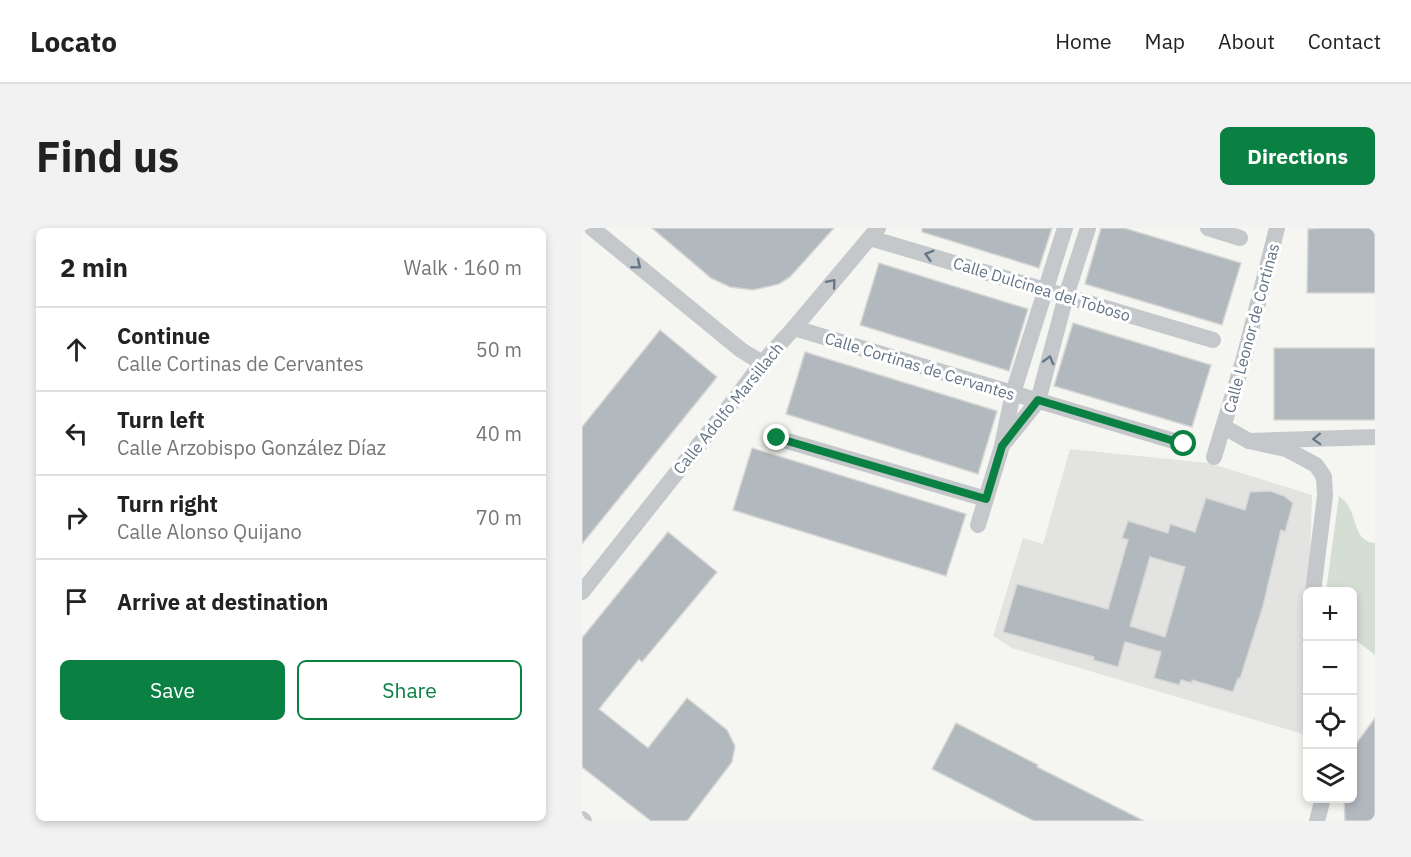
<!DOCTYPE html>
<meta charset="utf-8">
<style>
body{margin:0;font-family:"IBM Plex Sans",sans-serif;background:#f2f2f2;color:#222}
.controls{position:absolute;right:18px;bottom:18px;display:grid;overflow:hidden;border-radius:9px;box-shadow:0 3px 9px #0003}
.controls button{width:54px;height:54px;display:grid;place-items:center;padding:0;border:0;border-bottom:2px solid #e0e0e0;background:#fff;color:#222;font:30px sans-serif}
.stop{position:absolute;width:18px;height:18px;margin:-14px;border:4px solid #0b8043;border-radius:50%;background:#fff}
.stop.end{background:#0b8043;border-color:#fff;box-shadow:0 2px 6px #0008}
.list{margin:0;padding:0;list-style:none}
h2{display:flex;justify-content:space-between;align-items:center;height:78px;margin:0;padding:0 24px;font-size:26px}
h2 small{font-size:20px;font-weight:400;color:#767676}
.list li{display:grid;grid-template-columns:39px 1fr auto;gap:18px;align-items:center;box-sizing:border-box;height:84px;padding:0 24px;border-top:2px solid #e0e0e0}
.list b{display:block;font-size:22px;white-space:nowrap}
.list p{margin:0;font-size:20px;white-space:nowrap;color:#767676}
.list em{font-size:20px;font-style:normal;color:#767676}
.actions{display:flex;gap:12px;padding:18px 24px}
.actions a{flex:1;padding:14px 0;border:2px solid #0b8043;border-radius:9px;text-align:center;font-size:21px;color:#0b8043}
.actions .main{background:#0b8043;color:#fff}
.icon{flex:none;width:33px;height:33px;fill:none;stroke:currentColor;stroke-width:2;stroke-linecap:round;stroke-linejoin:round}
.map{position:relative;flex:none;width:793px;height:593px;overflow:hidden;border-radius:9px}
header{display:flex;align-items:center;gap:36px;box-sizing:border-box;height:84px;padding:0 30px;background:#fff;border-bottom:2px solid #e0e0e0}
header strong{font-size:28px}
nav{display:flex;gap:33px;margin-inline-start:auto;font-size:21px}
.intro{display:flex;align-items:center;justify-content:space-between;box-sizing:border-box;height:144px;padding:0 36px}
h1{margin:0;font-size:42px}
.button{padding:15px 27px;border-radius:9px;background:#0b8043;color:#fff;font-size:21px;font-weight:700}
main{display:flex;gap:36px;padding:0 36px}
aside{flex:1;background:#fff;border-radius:9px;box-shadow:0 3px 9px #0003}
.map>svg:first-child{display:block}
</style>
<header>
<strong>Locato</strong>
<nav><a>Home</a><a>Map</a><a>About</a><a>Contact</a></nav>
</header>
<div class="intro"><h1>Find us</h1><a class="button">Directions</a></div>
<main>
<aside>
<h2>2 min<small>Walk · 160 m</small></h2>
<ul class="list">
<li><svg class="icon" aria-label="ahead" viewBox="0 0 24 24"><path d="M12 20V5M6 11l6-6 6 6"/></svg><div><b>Continue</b><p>Calle Cortinas de Cervantes</p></div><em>50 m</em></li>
<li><svg class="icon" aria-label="left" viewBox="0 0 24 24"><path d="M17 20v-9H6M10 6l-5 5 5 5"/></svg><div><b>Turn left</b><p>Calle Arzobispo González Díaz</p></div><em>40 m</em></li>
<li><svg class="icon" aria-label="right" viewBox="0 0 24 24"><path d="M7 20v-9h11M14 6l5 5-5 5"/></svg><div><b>Turn right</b><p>Calle Alonso Quijano</p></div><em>70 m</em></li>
<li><svg class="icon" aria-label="arrive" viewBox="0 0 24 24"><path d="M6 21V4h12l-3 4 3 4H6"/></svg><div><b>Arrive at destination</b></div></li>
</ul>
<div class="actions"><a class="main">Save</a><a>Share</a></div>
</aside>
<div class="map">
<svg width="793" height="593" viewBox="0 0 793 593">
<rect width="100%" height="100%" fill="#f5f5f1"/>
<path fill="#e3e4e2" d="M488,221l139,14 103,32 -3,96 -1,1 -2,143 -294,-87 -19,-12 30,-98 20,6z"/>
<path fill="#d5ded2" d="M757,268c22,15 10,44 36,47v112l-22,-17 -1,-46 -26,-1z"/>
<g fill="#b1b8be" stroke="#d6d7d4" stroke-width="1.5" fill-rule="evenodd">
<path d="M70,0h182l-44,49 -11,7 -26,6 -23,-3 -19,-9z"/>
<path d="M340,0h130l-13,40 -117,-36z"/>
<path d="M519,0h23l117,35 -19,62 -137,-41z"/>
<path d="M739,0h54v65h-68l1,-64z"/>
<path d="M297,35l149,46 -19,62 -149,-46z"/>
<path d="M491,95l138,42 -19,62 -138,-41z"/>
<path d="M78,102l57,47 -135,167v-117z"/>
<rect x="692" y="120" width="101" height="72"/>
<path d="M223,124l192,59 -19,63 -192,-60z"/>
<path d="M170,220l214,66 -20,62 -213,-66z"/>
<path d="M688,263l14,5 9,7 -8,29 -4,-2 -18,76 -23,73 -2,-1 -5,14 -41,-12v3l-11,-3 -2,5 -25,-7 7,-26 -36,-10 -7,25 -25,-7 1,-3 -91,-25 14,-48 91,25 20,-69 -6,-2 6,-17 40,12 2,-9 25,8 11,-34 39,12 5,-18zM568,329l35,10 -20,70 -35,-11z"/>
<path d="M86,304l49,40 -75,90 -3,-3 -40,50 49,39 39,-50 40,32 8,16 -3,16 -45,59h-36l-69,-54v-129z"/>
<path d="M793,490v103h-30l-1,-23h9v-50z"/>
<path d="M374,495l82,42 -1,2 107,54h-110l-102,-52z"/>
</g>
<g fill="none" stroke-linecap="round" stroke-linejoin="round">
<g stroke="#c4c8cb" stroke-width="16">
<path d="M10,0l149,122 21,13"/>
<path d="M626,0l32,10"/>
<path d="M288,10l343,102"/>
<path d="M212,100l390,116"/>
<path d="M642,199l25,14 126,-4"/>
<path d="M195,210l209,61"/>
<path d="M667,213l37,8 30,16 8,12 1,19 -12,96"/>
<path d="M422,215l34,-42 28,-105 22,-68"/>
<path d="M632,229l30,-99 33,-130"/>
<path d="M396,297l24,-79 11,-53 52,-165"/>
<path d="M0,364l150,-189 30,-40 32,-35 84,-100"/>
<path d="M0,591l2,2"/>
<path d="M735,593l6,-23"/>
</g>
</g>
<defs><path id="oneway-chevron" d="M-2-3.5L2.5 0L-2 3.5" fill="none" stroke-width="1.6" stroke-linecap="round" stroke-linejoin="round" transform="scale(1.5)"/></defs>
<g stroke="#678">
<use href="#oneway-chevron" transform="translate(347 27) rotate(-164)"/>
<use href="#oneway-chevron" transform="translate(55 37) rotate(39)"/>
<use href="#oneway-chevron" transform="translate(250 55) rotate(-50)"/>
<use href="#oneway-chevron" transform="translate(467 132) rotate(-75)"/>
<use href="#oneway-chevron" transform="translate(735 211) rotate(178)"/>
</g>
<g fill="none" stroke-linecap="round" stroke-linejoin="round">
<path stroke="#0b8043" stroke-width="8" d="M195,210l209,61 16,-53 36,-46 146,44"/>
</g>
<g text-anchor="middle" stroke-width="6" stroke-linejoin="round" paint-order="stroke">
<g font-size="16" fill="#617385" stroke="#fff">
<text transform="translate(460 61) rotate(17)" y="6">Calle Dulcinea del Toboso</text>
<text transform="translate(669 100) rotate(-75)" y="6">Calle Leonor de Cortinas</text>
<text transform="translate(338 138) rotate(17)" y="6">Calle Cortinas de Cervantes</text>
<text transform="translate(146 180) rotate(-51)" y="6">Calle Adolfo Marsillach</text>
</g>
</g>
</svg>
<div class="controls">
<button>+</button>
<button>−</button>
<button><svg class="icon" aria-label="locate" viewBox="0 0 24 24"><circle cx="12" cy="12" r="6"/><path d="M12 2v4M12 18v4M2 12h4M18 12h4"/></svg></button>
<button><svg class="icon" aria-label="layers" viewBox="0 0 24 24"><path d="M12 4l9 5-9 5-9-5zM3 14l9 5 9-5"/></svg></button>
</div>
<div class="stop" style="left:602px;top:216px"></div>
<div class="stop end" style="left:195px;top:210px"></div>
</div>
</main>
